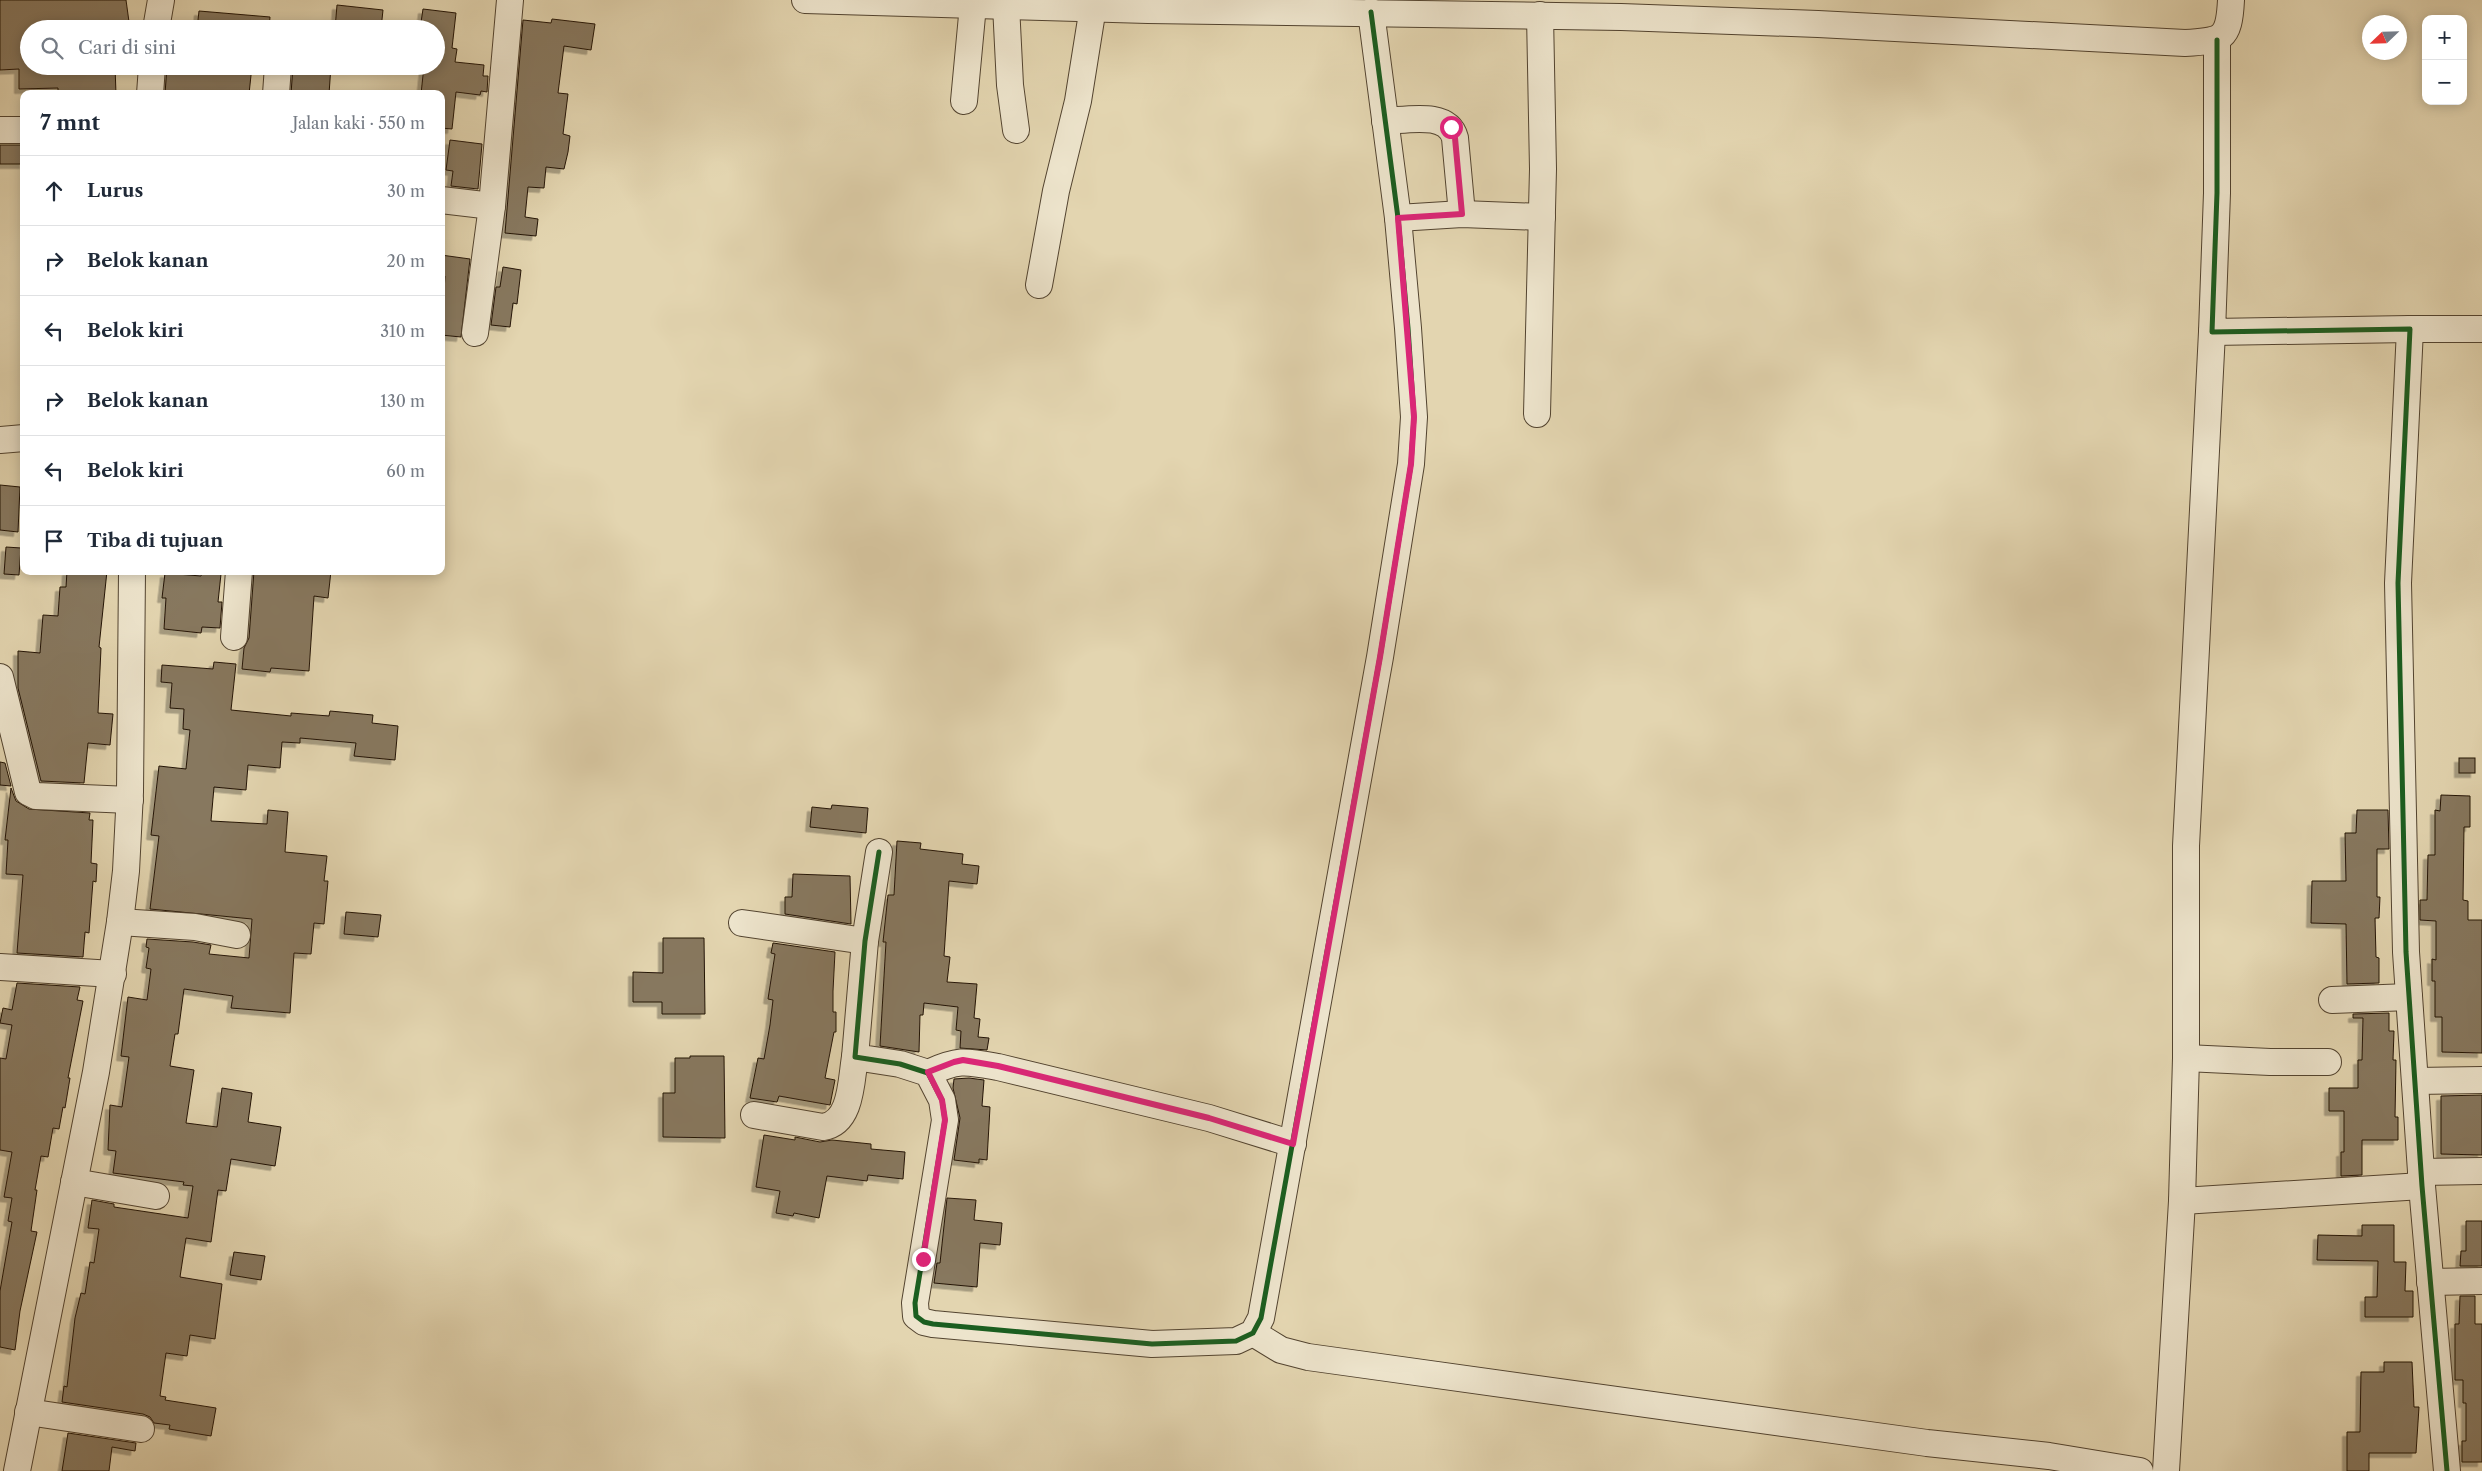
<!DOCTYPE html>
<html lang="id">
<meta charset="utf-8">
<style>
body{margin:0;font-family:"Libre Caslon Text",serif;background:#f6f6f7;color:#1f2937}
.controls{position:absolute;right:15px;top:15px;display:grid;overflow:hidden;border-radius:10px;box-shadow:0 2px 12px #0003}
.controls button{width:45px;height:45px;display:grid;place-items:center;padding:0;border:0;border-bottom:1px solid #e0e1e3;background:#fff;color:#1f2937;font:25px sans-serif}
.compass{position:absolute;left:2362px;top:15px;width:45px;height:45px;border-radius:50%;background:#fff;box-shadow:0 2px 12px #0003;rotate:247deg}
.stop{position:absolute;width:15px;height:15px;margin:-11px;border:4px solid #db2777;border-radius:50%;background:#fff}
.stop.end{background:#db2777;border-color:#fff;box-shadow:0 1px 5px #0008}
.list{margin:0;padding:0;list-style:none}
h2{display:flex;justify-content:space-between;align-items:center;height:65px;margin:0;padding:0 20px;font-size:21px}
h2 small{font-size:16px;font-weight:400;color:#747a83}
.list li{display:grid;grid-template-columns:32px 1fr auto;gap:15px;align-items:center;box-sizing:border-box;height:70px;padding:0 20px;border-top:1px solid #e0e1e3}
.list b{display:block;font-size:19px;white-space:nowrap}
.list em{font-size:16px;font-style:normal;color:#747a83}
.icon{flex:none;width:28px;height:28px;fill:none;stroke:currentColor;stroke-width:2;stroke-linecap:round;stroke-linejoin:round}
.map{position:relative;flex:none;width:2482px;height:1471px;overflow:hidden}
.search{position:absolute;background:#fff;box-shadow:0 2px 12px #0003;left:20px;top:20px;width:425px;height:55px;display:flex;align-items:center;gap:12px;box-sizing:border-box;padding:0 18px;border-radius:28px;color:#747a83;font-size:19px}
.panel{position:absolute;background:#fff;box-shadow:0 2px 12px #0003;left:20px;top:90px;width:425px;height:485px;border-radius:10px}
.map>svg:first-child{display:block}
</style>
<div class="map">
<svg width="2482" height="1471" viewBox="0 0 2482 1471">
<defs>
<filter id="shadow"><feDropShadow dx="-4.5" dy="4.5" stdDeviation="0" flood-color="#0004"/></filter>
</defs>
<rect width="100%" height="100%" fill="#e3d5b0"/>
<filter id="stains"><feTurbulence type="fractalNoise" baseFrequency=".004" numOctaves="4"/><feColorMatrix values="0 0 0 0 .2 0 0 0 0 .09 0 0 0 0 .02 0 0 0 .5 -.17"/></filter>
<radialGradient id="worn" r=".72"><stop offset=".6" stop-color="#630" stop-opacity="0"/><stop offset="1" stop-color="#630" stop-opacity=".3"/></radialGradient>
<g fill="#87785e" stroke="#231405" filter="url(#shadow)">
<path d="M0,0h126l4,29h-101v37h86l1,28h-58v-6l-39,1v-20l-19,1z"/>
<path d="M337,5l46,5 -2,19h-46z"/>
<path d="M423,9l33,4 -4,35 5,1 -2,13 29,3 -1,11h5l-1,16 -6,-1 -1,4 -24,-3 -4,37 -11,-1v-34h-20l3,-28h12v-37h-16z"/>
<path d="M199,11l71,6 -1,12h-72z"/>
<path d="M552,19l43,5 -4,26 -27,-4 -6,47 10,1 -5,40 7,2 -2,16 -4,17 -18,-2 -2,21 -16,-1 -3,30 13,2 -2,17 -31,-3 18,-213 28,3z"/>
<path d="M167,66h85l-3,28h-84z"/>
<path d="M293,66h38l-2,28h-38z"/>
<path d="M450,140l32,4 -4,45 -27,-3 2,-15 -7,-1z"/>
<rect x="0" y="145" width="24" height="19"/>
<path d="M441,255l29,4 -9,78 -20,-2 4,-59 -4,-1z"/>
<path d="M503,267l18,3 -4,34 -4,-1 -3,24 -19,-2 5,-38h4z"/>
<path d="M0,485l20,2 -2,45 -18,-2z"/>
<path d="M6,547l15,1 -2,27 -15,-1z"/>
<path d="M67,571h40l-8,76 2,1 -3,65 15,1 -3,31 -22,-2 -4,40 -43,-2 -23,-93v-37l22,2 3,-38 15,1 2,-29h6z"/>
<path d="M254,571h77l-3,27 -14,-2 -5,75 -38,-3 -1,4 -28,-3 2,-21 5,-10z"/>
<path d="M202,572l19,2 -3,28h4l-2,26 -18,-1 -1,6 -37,-4 2,-31h-4l3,-25 36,3z"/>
<path d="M214,662l22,2 -5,46 60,6v-3l38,3 1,-5 43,4 -1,8 26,3 -3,34 -41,-4 2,-13 -56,-5v5l-18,-1 -2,26 -32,-3 -2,25 -32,-3 -3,34 56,3 1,-14 20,2 -3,40 42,4 -3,25h4l-4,43 -10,-1 -3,31 -17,-1 -4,60 -59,-5 2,-12 -49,-7 -6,45h-3l-5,32 24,4 -8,53 31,4 5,-39 30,5 -4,29 33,5 -6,39 -44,-7 -5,32 -8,-1 -7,52 -25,-4 -6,39 42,7 -7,55 -25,-4 -3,21 -21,-3 -6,43 6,1 -1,3 51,8 -5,28 -42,-7 1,-4 -16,-2 -4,-6 -7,-3 -81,-12 2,-16 3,1 8,-69 6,-25 4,1 5,-32 4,1 5,-34 -11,-1 4,-28 22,4v3l74,11 5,-32 -10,-1 1,-3 -71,-9 3,-22 -8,-1 2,-45 12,2 7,-50 -8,-1 7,-59 19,3 4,-31 -5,-1 3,-20 -3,-1 1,-8 46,3 18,3 -2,9 40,4 3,-39 -102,-10 9,-73 -8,-1 8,-69 27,3 4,-39 -7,-1 1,-20 -14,-1 2,-25 -11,-1 1,-17 51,4z"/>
<rect x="2459" y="758" width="16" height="15"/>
<path d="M0,762l5,1 6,23 -11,-1z"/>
<path d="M11,788l5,13 13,8 61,4 -1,7h4l-2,43 6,1 -1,18 -3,-1 -4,52 -4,-1 -2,25 -66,-4 6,-78 -17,-1 2,-34h-3z"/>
<path d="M2441,795l29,1v31h-6l-1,73 5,1v19h14v133l-40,-1v-35h-7v-36h-3v-22l4,1v-39l-16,-1v-20h7l1,-45h7v-45l5,1z"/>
<path d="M832,805l36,3 -2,25 -56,-6 2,-20 19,2z"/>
<path d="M2357,810h31l1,39h-12v48h3l-1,21h-4l1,39 3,1v25l-32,1 -1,-60 -35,-1 1,-42h34l-1,-48h11z"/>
<path d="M897,841l24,2 -1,6 43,5 -1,10 17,2 -2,18 -28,-3 -5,75 6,1 -3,25 30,2 -3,34 6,1 -2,18 11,1 -2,12 -27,-2 1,-17 -5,-1 2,-23 -34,-4 -1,12h-3l-1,37 -39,-6 6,-104h-3l5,-47h6z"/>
<path d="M793,874l57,2 1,48 -66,-10v-17h7z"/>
<path d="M346,912l35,3 -3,22 -34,-3z"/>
<path d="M663,938h41l1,76h-43v-12h-29v-30l30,1z"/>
<path d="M773,943l62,9 -2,39v21h3v20h-2l-9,46 10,2 -5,25 -51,-9 -2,6 -27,-4 8,-40 6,1 6,-34 3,-25 -5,-1 7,-45 -4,-1z"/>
<path d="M17,983l63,4 -3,13 6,1 -15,77h2l-5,30 -2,-1 -4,22 -6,-1 -5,29 -7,-1 -6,34h2l-6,41 6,1 -17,79 -5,39 -15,-3v-56l12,-69 -4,-1 4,-23 -8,-1 8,-45 -12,-2v-92l6,1 6,-34 -12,-2 3,-15 9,2z"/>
<path d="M2389,1013v18h5l-1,29h3l-1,57h3v23h-36v35l-21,1v-24h3v-41h-15v-23h29v-28h4l1,-42h-10v-4z"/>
<path d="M690,1056h34l1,82 -62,-1v-44h12v-35h15z"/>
<path d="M969,1078l15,2 -2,26 8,1 -3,53 -8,-1v4l-25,-3 6,-42 -7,-30 1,-9z"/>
<path d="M2482,1095v60l-41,-1v-58z"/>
<path d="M764,1135l31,5v-3l25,5 12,-2 39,4v5l34,3 -2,27 -35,-4 -1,6 -40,-5 -8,42 -25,-5 -1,3 -17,-3 4,-22 -24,-4z"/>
<path d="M947,1198l29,2 -2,20 28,3 -2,22 -20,-2 -3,44 -43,-4 3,-20h3z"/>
<path d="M2466,1221h16v45h-22l1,-15h5z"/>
<path d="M2362,1225h32v37h12l-1,29h8v26h-48v-20h12l1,-36 -61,-1 1,-25 44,1z"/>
<path d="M234,1252l31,4 -4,24 -31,-5z"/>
<path d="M2460,1296h15v28h7v138h-20v-21h4v-38h-3v-23h-8v-56h4z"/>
<path d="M2384,1362h28l2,45h5l-3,46h-47v18h-22v-39h13l1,-60h23z"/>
<path d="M68,1433l68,10 -1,8 -23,-4 -3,24h-47z"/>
</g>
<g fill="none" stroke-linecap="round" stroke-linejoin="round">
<g stroke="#534430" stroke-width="28">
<g id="minor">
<path d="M805,0l343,10 473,7 197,7 367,19c37,-2 44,-3 46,-43"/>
<path d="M1006,5l4,80 6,45"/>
<path d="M156,29l5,-29"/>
<path d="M2217,40v153l-5,139 198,-3 -12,254 8,369 16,234 25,285"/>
<path d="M150,94l2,-28"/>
<path d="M276,94l2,-28"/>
<path d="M964,101l9,-96"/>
<path d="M1385,121c23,-1 63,-10 70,17l7,76"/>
<path d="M0,130h24"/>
<path d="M441,200l51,6"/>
<path d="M1398,218l64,-4 80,3"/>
<path d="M1039,285l17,-94 22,-90 15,-94"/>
<path d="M2410,329h72"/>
<path d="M475,333l17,-127 18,-206"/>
<path d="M1537,414l6,-245 -3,-154"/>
<path d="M0,440l24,-2"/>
<path d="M234,637l5,-66"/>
<path d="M0,677l28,115 8,4 94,4"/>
<path d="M879,852l-14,89 -10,116 45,7 28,9 14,27 3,20 -30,183 1,13 8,6 9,2 219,20 84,-3 17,-8 8,-15 119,-661 31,-193 3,-47 -6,-89 -10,-110 -27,-206"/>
<path d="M120,922l75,5 42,8"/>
<path d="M742,923l123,18"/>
<path d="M0,967l113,7"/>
<path d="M2332,1000l77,-3"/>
<path d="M2186,1058l84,4h58"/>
<path d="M928,1073c31,-14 37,-12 70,-6l211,51 84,26"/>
<path d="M2415,1081l67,-1"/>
<path d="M754,1115l69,12c29,-4 28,-47 32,-70"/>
<path d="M2421,1172l61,-1"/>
<path d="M74,1182l82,14"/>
<path d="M2182,1201l240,-15"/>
<path d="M2430,1282l52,-1"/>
<path d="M1253,1333l28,17 27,7 619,86 122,13 91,15"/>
<path d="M28,1412l113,17"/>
<path d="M17,1471l79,-399 24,-150 6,-51 4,-79 2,-221"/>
<path d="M2166,1471l16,-270 4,-143v-212l26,-514"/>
</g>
</g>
<use href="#minor" stroke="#ede4cc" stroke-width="26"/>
<g stroke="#ede4cc" stroke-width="8">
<g id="cycleway">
<path d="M2217,40v153l-5,139 198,-3 -12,254 8,369 16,234 25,285"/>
<path d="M879,852l-14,89 -10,116 45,7 28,9 14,27 3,20 -30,183 1,13 8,6 9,2 219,20 84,-3 17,-8 8,-15 119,-661 31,-193 3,-47 -6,-89 -10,-110 -27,-206"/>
</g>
</g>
<use href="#cycleway" stroke="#1b5e20" stroke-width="5"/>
</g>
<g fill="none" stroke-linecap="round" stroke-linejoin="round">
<path stroke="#db2777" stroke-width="6" d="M923,1259l22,-139 -3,-20 -14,-28 26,-10 9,-2 35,6 211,52 84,26 87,-487 31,-193 3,-47 -16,-199 64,-4 -7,-76 -4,-11"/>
</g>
<rect width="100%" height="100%" filter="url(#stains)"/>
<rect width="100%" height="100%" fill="url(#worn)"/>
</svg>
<div class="controls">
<button>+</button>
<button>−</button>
</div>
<svg class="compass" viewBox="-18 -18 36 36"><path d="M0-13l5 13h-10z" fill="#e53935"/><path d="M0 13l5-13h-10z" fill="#747a83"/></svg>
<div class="stop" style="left:1451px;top:127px"></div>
<div class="stop end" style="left:923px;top:1259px"></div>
<div class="search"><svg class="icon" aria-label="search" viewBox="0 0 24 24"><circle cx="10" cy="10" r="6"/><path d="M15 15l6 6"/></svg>Cari di sini</div>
<section class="panel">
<h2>7 mnt<small>Jalan kaki · 550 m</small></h2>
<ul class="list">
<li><svg class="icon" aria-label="ahead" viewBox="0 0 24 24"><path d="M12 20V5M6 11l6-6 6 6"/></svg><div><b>Lurus</b></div><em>30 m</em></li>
<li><svg class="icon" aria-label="right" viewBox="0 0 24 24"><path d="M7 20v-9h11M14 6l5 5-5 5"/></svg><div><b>Belok kanan</b></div><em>20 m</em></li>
<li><svg class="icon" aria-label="left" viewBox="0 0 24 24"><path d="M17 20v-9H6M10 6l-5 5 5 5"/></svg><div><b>Belok kiri</b></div><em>310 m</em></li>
<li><svg class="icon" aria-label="right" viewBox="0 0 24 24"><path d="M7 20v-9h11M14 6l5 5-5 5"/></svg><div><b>Belok kanan</b></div><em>130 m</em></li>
<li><svg class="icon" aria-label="left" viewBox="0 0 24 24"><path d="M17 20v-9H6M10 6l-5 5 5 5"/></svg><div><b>Belok kiri</b></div><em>60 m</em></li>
<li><svg class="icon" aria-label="arrive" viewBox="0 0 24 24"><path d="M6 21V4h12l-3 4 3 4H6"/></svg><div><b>Tiba di tujuan</b></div></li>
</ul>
</section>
</div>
